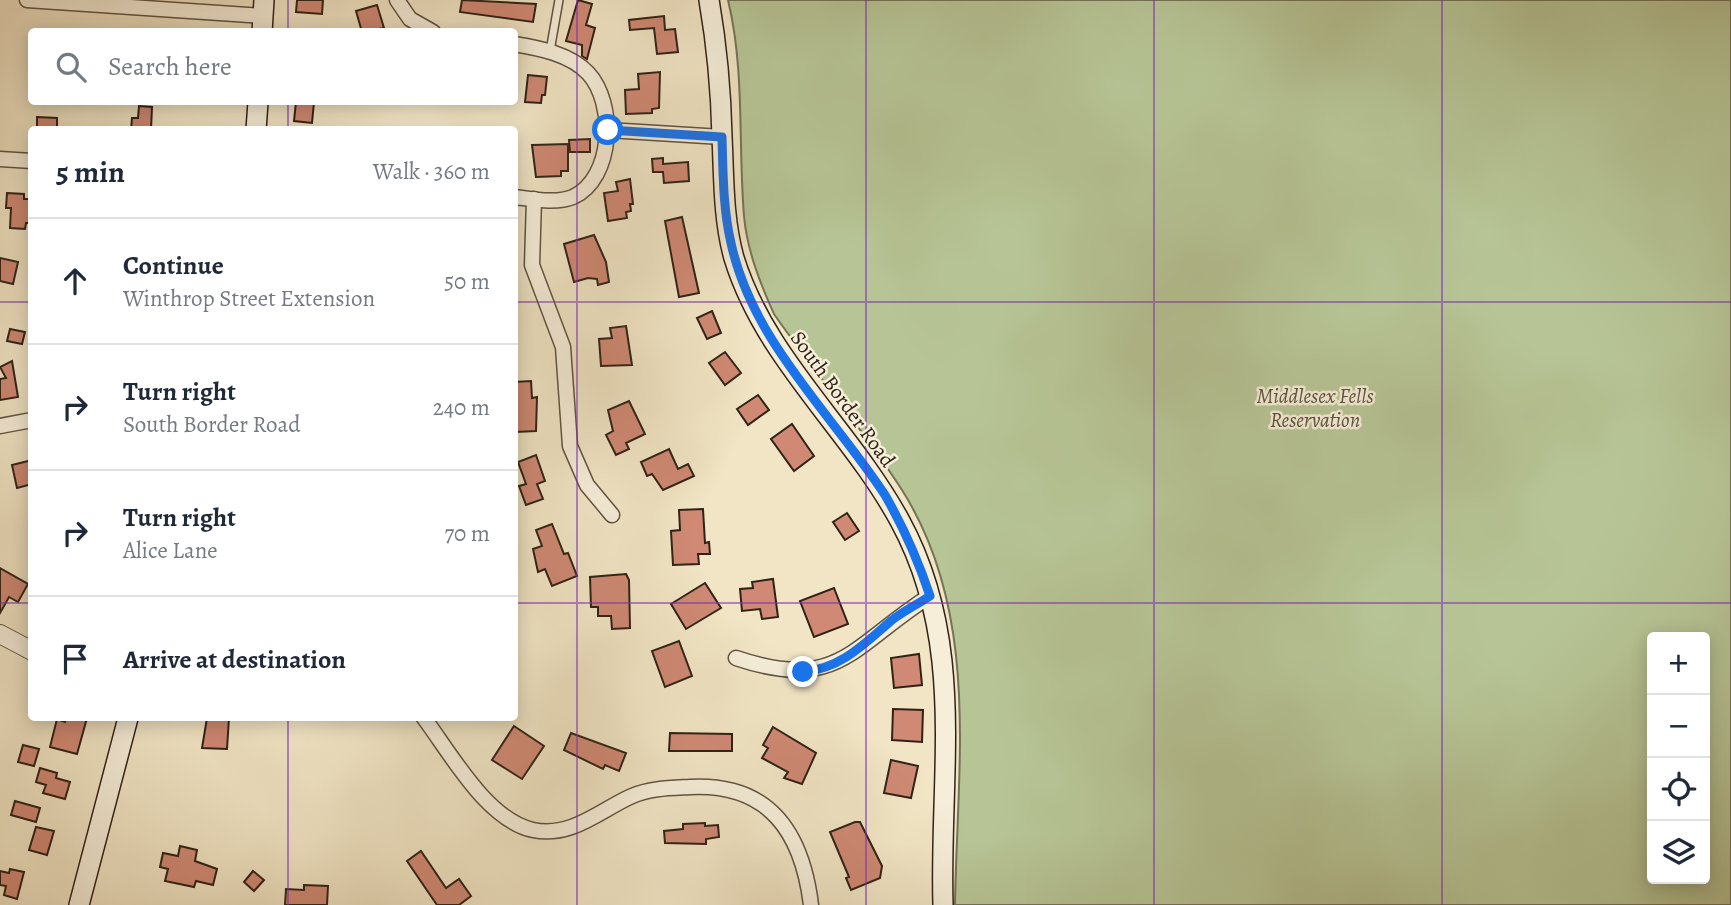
<!DOCTYPE html>
<meta charset="utf-8">
<style>
body{margin:0;font-family:Alegreya,serif;background:#f2f2f3;color:#1f2937}
.controls{position:absolute;right:21px;bottom:21px;display:grid;overflow:hidden;border-radius:7px;box-shadow:0 4px 18px #0003}
.controls button{width:63px;height:63px;display:grid;place-items:center;padding:0;border:0;border-bottom:2px solid #e0e1e3;background:#fff;color:#1f2937;font:35px sans-serif}
.stop{position:absolute;width:21px;height:21px;margin:-16px;border:5px solid #1a73e8;border-radius:50%;background:#fff}
.stop.end{background:#1a73e8;border-color:#fff;box-shadow:0 2px 7px #0008}
.list{margin:0;padding:0;list-style:none}
h2{display:flex;justify-content:space-between;align-items:center;height:91px;margin:0;padding:0 28px;font-size:30px}
h2 small{font-size:23px;font-weight:400;color:#747a83}
.list li{display:grid;grid-template-columns:46px 1fr auto;gap:21px;align-items:center;box-sizing:border-box;height:126px;padding:0 28px;border-top:2px solid #e0e1e3}
.list b{display:block;font-size:26px;white-space:nowrap}
.list p{margin:0;font-size:23px;white-space:nowrap;color:#747a83}
.list em{font-size:23px;font-style:normal;color:#747a83}
.icon{flex:none;width:38px;height:38px;fill:none;stroke:currentColor;stroke-width:2;stroke-linecap:round;stroke-linejoin:round}
.map{position:relative;flex:none;width:1731px;height:905px;overflow:hidden}
.search{position:absolute;background:#fff;box-shadow:0 4px 18px #0003;left:28px;top:28px;width:490px;height:77px;display:flex;align-items:center;gap:18px;box-sizing:border-box;padding:0 24px;border-radius:7px;color:#747a83;font-size:26px}
.panel{position:absolute;background:#fff;box-shadow:0 4px 18px #0003;left:28px;top:126px;width:490px;height:595px;border-radius:7px}
.map>svg:first-child{display:block}
</style>
<div class="map">
<svg width="1731" height="905" viewBox="0 0 1731 905">
<rect width="100%" height="100%" fill="#f1e5c5"/>
<filter id="stains"><feTurbulence type="fractalNoise" baseFrequency=".00286" numOctaves="4"/><feColorMatrix values="0 0 0 0 .2 0 0 0 0 .09 0 0 0 0 .02 0 0 0 .5 -.17"/></filter>
<radialGradient id="worn" r=".72"><stop offset=".6" stop-color="#630" stop-opacity="0"/><stop offset="1" stop-color="#630" stop-opacity=".3"/></radialGradient>
<path fill="#b7c596" stroke="#747456" stroke-width="2" fill-rule="evenodd" d="M728,0h1003v905h-776c2,-140 26,-290 -53,-415 -39,-61 -87,-117 -128,-176 -14,-31 -27,-64 -30,-98 -6,-72 1,-146 -16,-216zM1705,637v242h-53v-242z"/>
<g fill="#cf8974" stroke="#302216" stroke-width="2">
<path d="M297,0h26l-1,14 -26,-2z"/>
<path d="M462,0l74,4 -3,18 -73,-10z"/>
<path d="M578,0l14,4 -6,21 9,3 -8,31 -5,-3v-11l-16,-4z"/>
<path d="M377,5l7,23 -22,4 -6,-21z"/>
<path d="M664,16l1,14 10,-1 3,23 -21,2 -3,-26 -24,2 -1,-10z"/>
<path d="M660,72l-1,36 -7,1v4l-26,1 -1,-24 14,-1 -1,-15z"/>
<path d="M528,75l19,2 -2,18h-3l-1,8 -16,-1z"/>
<path d="M296,102h18l-2,21 -18,-2z"/>
<path d="M139,106l13,1 -1,23h-20l1,-12h6z"/>
<path d="M37,117l20,1v12h-20z"/>
<path d="M590,139v13h-20l-1,-12z"/>
<path d="M568,144v27h-7v5l-25,1 -4,-32z"/>
<path d="M663,158v6l25,-2 1,19 -25,2 -1,-11h-10l-1,-13z"/>
<path d="M630,179l3,25h-3l1,7 -5,1 1,6 -19,3 -4,-28 14,-2 -2,-9z"/>
<path d="M7,193l17,1v5h8v24h-6l-1,6 -15,-1 1,-20h-5z"/>
<path d="M682,217l17,76 -20,4 -14,-76z"/>
<path d="M594,235l12,27 3,20 -11,3 -1,-6 -9,-1 -14,4 -10,-38z"/>
<path d="M0,258l18,4 -5,22 -13,-3z"/>
<path d="M712,311l9,22 -14,6 -10,-21z"/>
<path d="M626,326l6,39 -31,1 -2,-27 13,-1 -2,-10z"/>
<path d="M10,329l15,3 -3,12 -15,-3z"/>
<path d="M725,352l16,21 -16,12 -16,-22z"/>
<path d="M12,361l6,36 -18,3v-21l6,-1 -6,-11z"/>
<path d="M531,381l1,17 5,-1 -1,34 -20,1 -2,-50z"/>
<path d="M758,395l11,15 -21,15 -11,-16z"/>
<path d="M629,401l16,33 -19,9 3,6 -13,6 -10,-20 7,-4 -5,-21z"/>
<path d="M792,424l22,32 -20,15 -23,-32z"/>
<path d="M669,449l9,20 10,-5 6,12 -31,14 -11,-16 -5,2 -6,-14z"/>
<path d="M536,455l9,26 -8,3 6,15 -17,6 -7,-19 7,-2 -8,-22z"/>
<path d="M32,460v24l-15,4 -5,-23z"/>
<path d="M703,509l2,34 4,-1 1,12h-12l1,10 -26,1 -2,-34 9,-1 -1,-20z"/>
<path d="M847,513l12,18 -14,9 -12,-18z"/>
<path d="M552,524l12,30 4,-1 9,23 -25,10 -7,-17 -7,3 -5,-23 9,-3 -6,-16z"/>
<path d="M0,568l28,16 -10,18 -9,-5 -9,16z"/>
<path d="M626,574l3,6 1,48 -18,1 -1,-13h-13v-9h-7l-1,-30z"/>
<path d="M773,579l5,38 -16,2 -2,-10 -18,2 -2,-22 13,-1 -1,-6z"/>
<path d="M705,583l16,25 -35,21 -15,-25z"/>
<path d="M834,588l14,36 -34,13 -14,-36z"/>
<path d="M679,641l13,35 -27,11 -13,-36z"/>
<path d="M919,654l3,31 -28,3 -3,-30z"/>
<path d="M893,709l30,1 -1,32 -30,-2z"/>
<path d="M66,718h21l-10,36 -27,-7 7,-28 8,3z"/>
<path d="M207,718h22l-2,31 -25,-1z"/>
<path d="M514,726l30,20 -22,33 -30,-19z"/>
<path d="M773,727l43,26 -14,31 -18,-6 4,-6 -26,-14 6,-10 -5,-3z"/>
<path d="M571,733l55,20 -7,18 -14,-6 -2,4 -39,-19z"/>
<path d="M670,733l62,1v17h-63z"/>
<path d="M23,745l16,4 -5,17 -16,-4z"/>
<path d="M891,760l27,6 -7,32 -27,-5z"/>
<path d="M40,768l17,5 -1,5 14,4 -5,17 -22,-6 3,-8 -10,-3z"/>
<path d="M15,801l25,7 -4,14 -25,-7z"/>
<path d="M855,822h5l22,44 -2,12 -29,12 -5,-12 3,-1 -19,-45z"/>
<path d="M705,823v3l13,-1 1,12 -13,2v5l-41,-1 -1,-12 19,-2v-5z"/>
<path d="M36,827l18,4 -7,24 -18,-5z"/>
<path d="M180,846l17,4 -2,11 22,8 -4,16 -17,-4 -2,6 -29,-6 3,-12 -8,-2 3,-14 15,3z"/>
<path d="M421,851l25,37 13,-9 12,17 -12,9h-22l-30,-44z"/>
<path d="M10,869l14,3 -7,27 -13,-4 2,-9 -6,-1v-14l9,2z"/>
<path d="M253,871l11,9 -10,11 -10,-9z"/>
<path d="M304,885l24,1 -1,19h-42l1,-16 18,1z"/>
</g>
<g fill="none" stroke-linecap="round" stroke-linejoin="round">
<g stroke="#605342" stroke-width="10">
<path id="service" d="M550,51l9,-51"/>
</g>
<g stroke="#605342" stroke-width="17">
<g id="minor">
<path d="M27,0l236,16"/>
<path d="M397,0l13,19 23,13"/>
<path d="M514,44c25,4 56,10 74,29 28,30 26,105 -15,124 -17,7 -41,2 -59,0"/>
<path d="M608,130l114,7"/>
<path d="M0,159l32,2"/>
<path d="M534,199l-2,66 31,82 7,99 17,39 25,30"/>
<path d="M0,426l32,-6"/>
<path d="M736,658c103,35 116,-13 194,-62"/>
<path d="M424,718c27,36 63,102 109,112 39,8 67,-20 99,-34 18,-8 39,-8 58,-9 79,-4 112,45 121,118"/>
</g>
</g>
<g stroke="#605342" stroke-width="20">
<path id="tertiary" d="M0,634l32,17"/>
</g>
<g stroke="#302216" stroke-width="22">
<g id="secondary">
<path d="M709,0c8,46 12,91 13,137 2,40 1,82 12,121 31,101 116,171 166,263 67,123 39,251 43,384"/>
<path d="M262,32l2,-32"/>
<path d="M256,130l2,-28"/>
<path d="M79,905l49,-187"/>
</g>
</g>
<use href="#service" stroke="#f6eed9" stroke-width="7"/>
<use href="#minor" stroke="#f6eed9" stroke-width="14"/>
<use href="#tertiary" stroke="#f6eed9" stroke-width="18"/>
<use href="#secondary" stroke="#f6eed9" stroke-width="19"/>
</g>
<g fill="none" stroke-linecap="round" stroke-linejoin="round">
<path stroke="#1a73e8" stroke-width="9" d="M608,130l114,7c1,35 1,72 9,106 21,98 101,171 154,252 19,33 33,65 45,101 -12,8 -26,15 -38,24 -28,24 -50,48 -89,52"/>
</g>
<path fill="none" stroke="#7b2cbf" stroke-width="2" stroke-opacity="0.55" d="M288,0v32M577,0v905M866,0v905M1154,0v905M1442,0v905M288,102v28M0,302h32M514,302h1217M0,603h32M514,603h1217M288,718v187"/>
<g text-anchor="middle" stroke-width="5" stroke-linejoin="round" paint-order="stroke">
<g font-size="21" font-style="italic" fill="#58533c" stroke="#f6eed9">
<text x="1315" y="403">Middlesex Fells<tspan x="1315" dy="24">Reservation</tspan></text>
</g>
<g font-size="21" fill="#302216" stroke="#f6eed9">
<text transform="translate(843 399) rotate(54)" y="7">South Border Road</text>
</g>
</g>
<rect width="100%" height="100%" filter="url(#stains)"/>
<rect width="100%" height="100%" fill="url(#worn)"/>
</svg>
<div class="controls">
<button>+</button>
<button>−</button>
<button><svg class="icon" aria-label="locate" viewBox="0 0 24 24"><circle cx="12" cy="12" r="6"/><path d="M12 2v4M12 18v4M2 12h4M18 12h4"/></svg></button>
<button><svg class="icon" aria-label="layers" viewBox="0 0 24 24"><path d="M12 4l9 5-9 5-9-5zM3 14l9 5 9-5"/></svg></button>
</div>
<div class="stop" style="left:608px;top:130px"></div>
<div class="stop end" style="left:803px;top:672px"></div>
<div class="search"><svg class="icon" aria-label="search" viewBox="0 0 24 24"><circle cx="10" cy="10" r="6"/><path d="M15 15l6 6"/></svg>Search here</div>
<section class="panel">
<h2>5 min<small>Walk · 360 m</small></h2>
<ul class="list">
<li><svg class="icon" aria-label="ahead" viewBox="0 0 24 24"><path d="M12 20V5M6 11l6-6 6 6"/></svg><div><b>Continue</b><p>Winthrop Street Extension</p></div><em>50 m</em></li>
<li><svg class="icon" aria-label="right" viewBox="0 0 24 24"><path d="M7 20v-9h11M14 6l5 5-5 5"/></svg><div><b>Turn right</b><p>South Border Road</p></div><em>240 m</em></li>
<li><svg class="icon" aria-label="right" viewBox="0 0 24 24"><path d="M7 20v-9h11M14 6l5 5-5 5"/></svg><div><b>Turn right</b><p>Alice Lane</p></div><em>70 m</em></li>
<li><svg class="icon" aria-label="arrive" viewBox="0 0 24 24"><path d="M6 21V4h12l-3 4 3 4H6"/></svg><div><b>Arrive at destination</b></div></li>
</ul>
</section>
</div>
